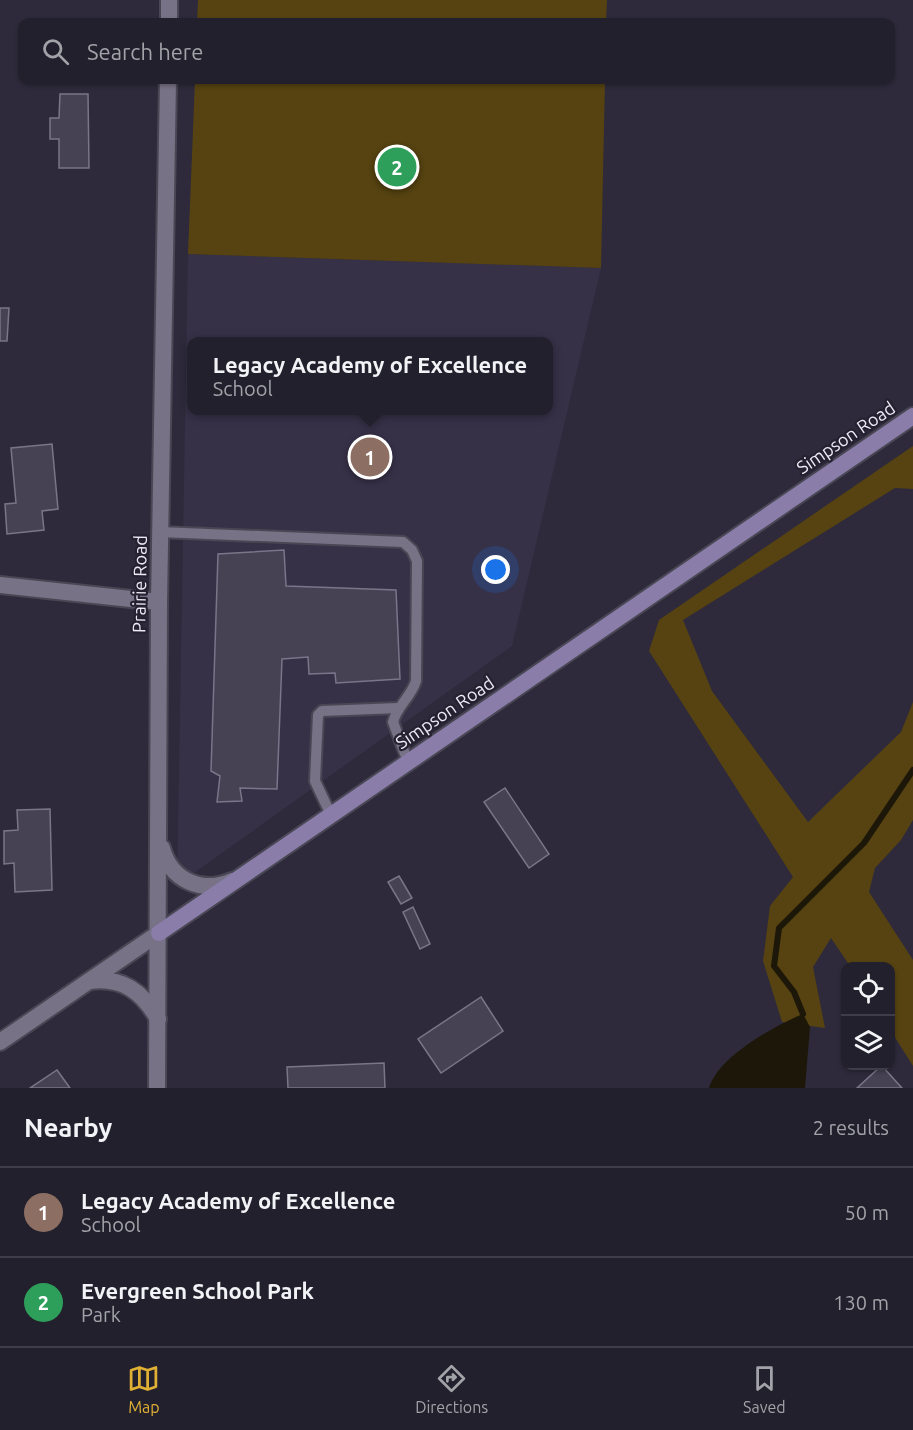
<!DOCTYPE html>
<style>
body{margin:0;font-family:Ubuntu,sans-serif;background:#2a2834;color:#f1f3f6}
.controls{position:absolute;right:18px;bottom:18px;display:grid;overflow:hidden;border-radius:12px;box-shadow:0 2px 4px #0004}
.controls button{width:54px;height:54px;display:grid;place-items:center;padding:0;border:0;border-bottom:2px solid #3f3e48;background:#22202c;color:#f1f3f6;font:30px sans-serif}
.you{position:absolute;left:496px;top:570px;width:21px;height:21px;margin:-15px;border:4px solid #fff;border-radius:50%;background:#1a73e8;box-shadow:0 0 0 9px #1a73e833}
.badge{display:grid;place-items:center;width:39px;height:39px;border-radius:50%;background:#dfb034;color:#fff;font-size:20px;font-weight:700}
.pin{position:absolute;translate:-50% -50%;border:3px solid #fff;box-shadow:0 2px 6px #0006}
.popup{position:absolute;left:187px;top:337px;width:366px;height:78px;box-sizing:border-box;display:grid;place-content:center;border-radius:12px;background:#22202c;filter:drop-shadow(0 2px 4px #0005);font-size:20px;white-space:nowrap;color:#a2a3a9}
.popup b{font-size:22px;color:#f1f3f6}
.popup::after{content:'';position:absolute;left:50%;top:100%;margin-left:-12px;border:12px solid transparent;border-top-color:#22202c}
.list{margin:0;padding:0;list-style:none}
h2{display:flex;justify-content:space-between;align-items:center;height:78px;margin:0;padding:0 24px;font-size:26px}
h2 small{font-size:20px;font-weight:400;color:#a2a3a9}
.list li{display:grid;grid-template-columns:39px 1fr auto;gap:18px;align-items:center;box-sizing:border-box;height:90px;padding:0 24px;border-top:2px solid #3f3e48}
.list b{display:block;font-size:22px;white-space:nowrap}
.list p{margin:0;font-size:20px;white-space:nowrap;color:#a2a3a9}
.list em{font-size:20px;font-style:normal;color:#a2a3a9}
.icon{flex:none;width:33px;height:33px;fill:none;stroke:currentColor;stroke-width:2;stroke-linecap:round;stroke-linejoin:round}
.map{position:relative;flex:none;width:913px;height:1088px;overflow:hidden}
.search{position:absolute;background:#22202c;box-shadow:0 2px 4px #0004;left:18px;right:18px;top:18px;height:66px;display:flex;align-items:center;gap:15px;box-sizing:border-box;padding:0 21px;border-radius:12px;color:#a2a3a9;font-size:22px}
.sheet{height:258px;background:#22202c}
nav{display:flex;justify-content:space-around;align-items:center;box-sizing:border-box;height:84px;border-top:2px solid #3f3e48;background:#22202c;font-size:16px;color:#a2a3a9}
nav a{display:grid;justify-items:center;gap:3px}
nav .on{color:#dfb034}
.map>svg:first-child{display:block}
</style>
<div class="map">
<svg width="913" height="1088" viewBox="0 0 913 1088">
<rect width="100%" height="100%" fill="#2e2a3b"/>
<path fill="#373148" fill-rule="evenodd" d="M188,254l413,14 -89,378 -335,239zM192,342h356v68h-356z"/>
<g fill="#564311">
<path d="M198,0h409l-1,22h-409z"/>
<path d="M195,80h410l-4,188 -413,-14z"/>
<path d="M913,446v43l-18,-1 -212,132 29,71 96,131 93,-90 12,-30v118l-12,20 -26,28 -6,24 44,68v106l-22,-35 -1,-65h-40l-19,-28 -18,29 12,61 -43,-6 -19,-61 7,-55 23,-29 -144,-226 10,-31z"/>
</g>
<path fill="#1d1709" d="M803,1014l7,13 -5,61h-96c9,-31 65,-62 94,-74z"/>
<g fill="none" stroke-linecap="round" stroke-linejoin="round">
<path stroke="#1d1709" stroke-width="6" d="M803,1014l-9,-22 -20,-26 5,-38 85,-85 49,-73"/>
</g>
<g fill="#464253" stroke="#7a7589" stroke-width="1.5">
<path d="M61,80h28v2l-28,1z"/>
<path d="M60,94h28l1,74h-30v-29h-9v-21h9z"/>
<path d="M0,308h9l-2,33h-7z"/>
<path d="M52,444l6,65 -16,2 2,19 -37,4 -2,-30 11,-1 -5,-55z"/>
<path d="M284,550l2,36 110,4 4,89 -64,4 -1,-10 -26,1 -1,-17 -26,2 -5,130 -37,-1 2,13 -25,1 3,-26 -9,-5 7,-217z"/>
<path d="M505,788l44,66 -20,14 -45,-66z"/>
<path d="M50,809l2,81 -37,2 -1,-29 -10,1v-33l14,-1 -1,-20z"/>
<path d="M399,876l13,22 -11,6 -13,-22z"/>
<path d="M413,907l17,37 -10,5 -17,-37z"/>
<path d="M481,997l22,34 -62,42 -23,-34z"/>
<path d="M384,1063l1,25h-97l-1,-21z"/>
<path d="M882,1066l20,22h-45l24,-22z"/>
<path d="M57,1070l13,18h-40z"/>
</g>
<g fill="none" stroke-linecap="round" stroke-linejoin="round">
<g stroke="#4a4755" stroke-width="14">
<g id="service">
<path d="M160,532l243,10 9,8 5,11 -1,120c-5,16 -19,25 -23,41l15,40"/>
<path d="M331,815l-16,-34 3,-66 4,-4 76,-3"/>
</g>
</g>
<g stroke="#4a4755" stroke-width="20">
<path id="minor" d="M0,585l159,17"/>
</g>
<g stroke="#4a4755" stroke-width="20">
<g id="tertiary">
<path d="M169,22v-22"/>
<path d="M162,848c9,33 40,46 70,33"/>
<path d="M90,981c32,-4 52,10 68,38"/>
<path d="M0,1042l159,-109"/>
<path d="M157,1088l2,-486 9,-522"/>
</g>
</g>
<g stroke="#4a4755" stroke-width="20">
<path id="secondary" d="M159,933l754,-517"/>
</g>
<use href="#service" stroke="#777286" stroke-width="10"/>
<use href="#minor" stroke="#777286" stroke-width="16"/>
<use href="#tertiary" stroke="#777286" stroke-width="16"/>
<use href="#secondary" stroke="#8a7daa" stroke-width="16"/>
</g>
<g text-anchor="middle" stroke-width="4.5" stroke-linejoin="round" paint-order="stroke">
<g font-size="18" fill="#eceaf5" stroke="#252131">
<text transform="translate(846 438) rotate(-34)" y="6">Simpson Road</text>
<text transform="translate(140 584) rotate(-89)" y="6">Prairie Road</text>
<text transform="translate(445 713) rotate(-34)" y="6">Simpson Road</text>
</g>
</g>
</svg>
<div class="controls">
<button><svg class="icon" aria-label="locate" viewBox="0 0 24 24"><circle cx="12" cy="12" r="6"/><path d="M12 2v4M12 18v4M2 12h4M18 12h4"/></svg></button>
<button><svg class="icon" aria-label="layers" viewBox="0 0 24 24"><path d="M12 4l9 5-9 5-9-5zM3 14l9 5 9-5"/></svg></button>
</div>
<div class="you"></div>
<div class="pin badge" style="left:370px;top:457px;background:#8d6e63">1</div>
<div class="popup"><b>Legacy Academy of Excellence</b>School</div>
<div class="pin badge" style="left:397px;top:167px;background:#2e9e5b">2</div>
<div class="search"><svg class="icon" aria-label="search" viewBox="0 0 24 24"><circle cx="10" cy="10" r="6"/><path d="M15 15l6 6"/></svg>Search here</div>
</div>
<section class="sheet">
<h2>Nearby<small>2 results</small></h2>
<ul class="list">
<li><span class="badge" style="background:#8d6e63">1</span><div><b>Legacy Academy of Excellence</b><p>School</p></div><em>50 m</em></li>
<li><span class="badge" style="background:#2e9e5b">2</span><div><b>Evergreen School Park</b><p>Park</p></div><em>130 m</em></li>
</ul>
</section>
<nav>
<a class="on"><svg class="icon" aria-label="map" viewBox="0 0 24 24"><path d="M3 6l6-2 6 2 6-2v14l-6 2-6-2-6 2zM9 4v14M15 6v14"/></svg>Map</a>
<a><svg class="icon" aria-label="directions" viewBox="0 0 24 24"><path d="M12 3l9 9-9 9-9-9zM9 14v-3h6M13 9l2 2-2 2"/></svg>Directions</a>
<a><svg class="icon" aria-label="saved" viewBox="0 0 24 24"><path d="M7 4h10v16l-5-4-5 4z"/></svg>Saved</a>
</nav>
